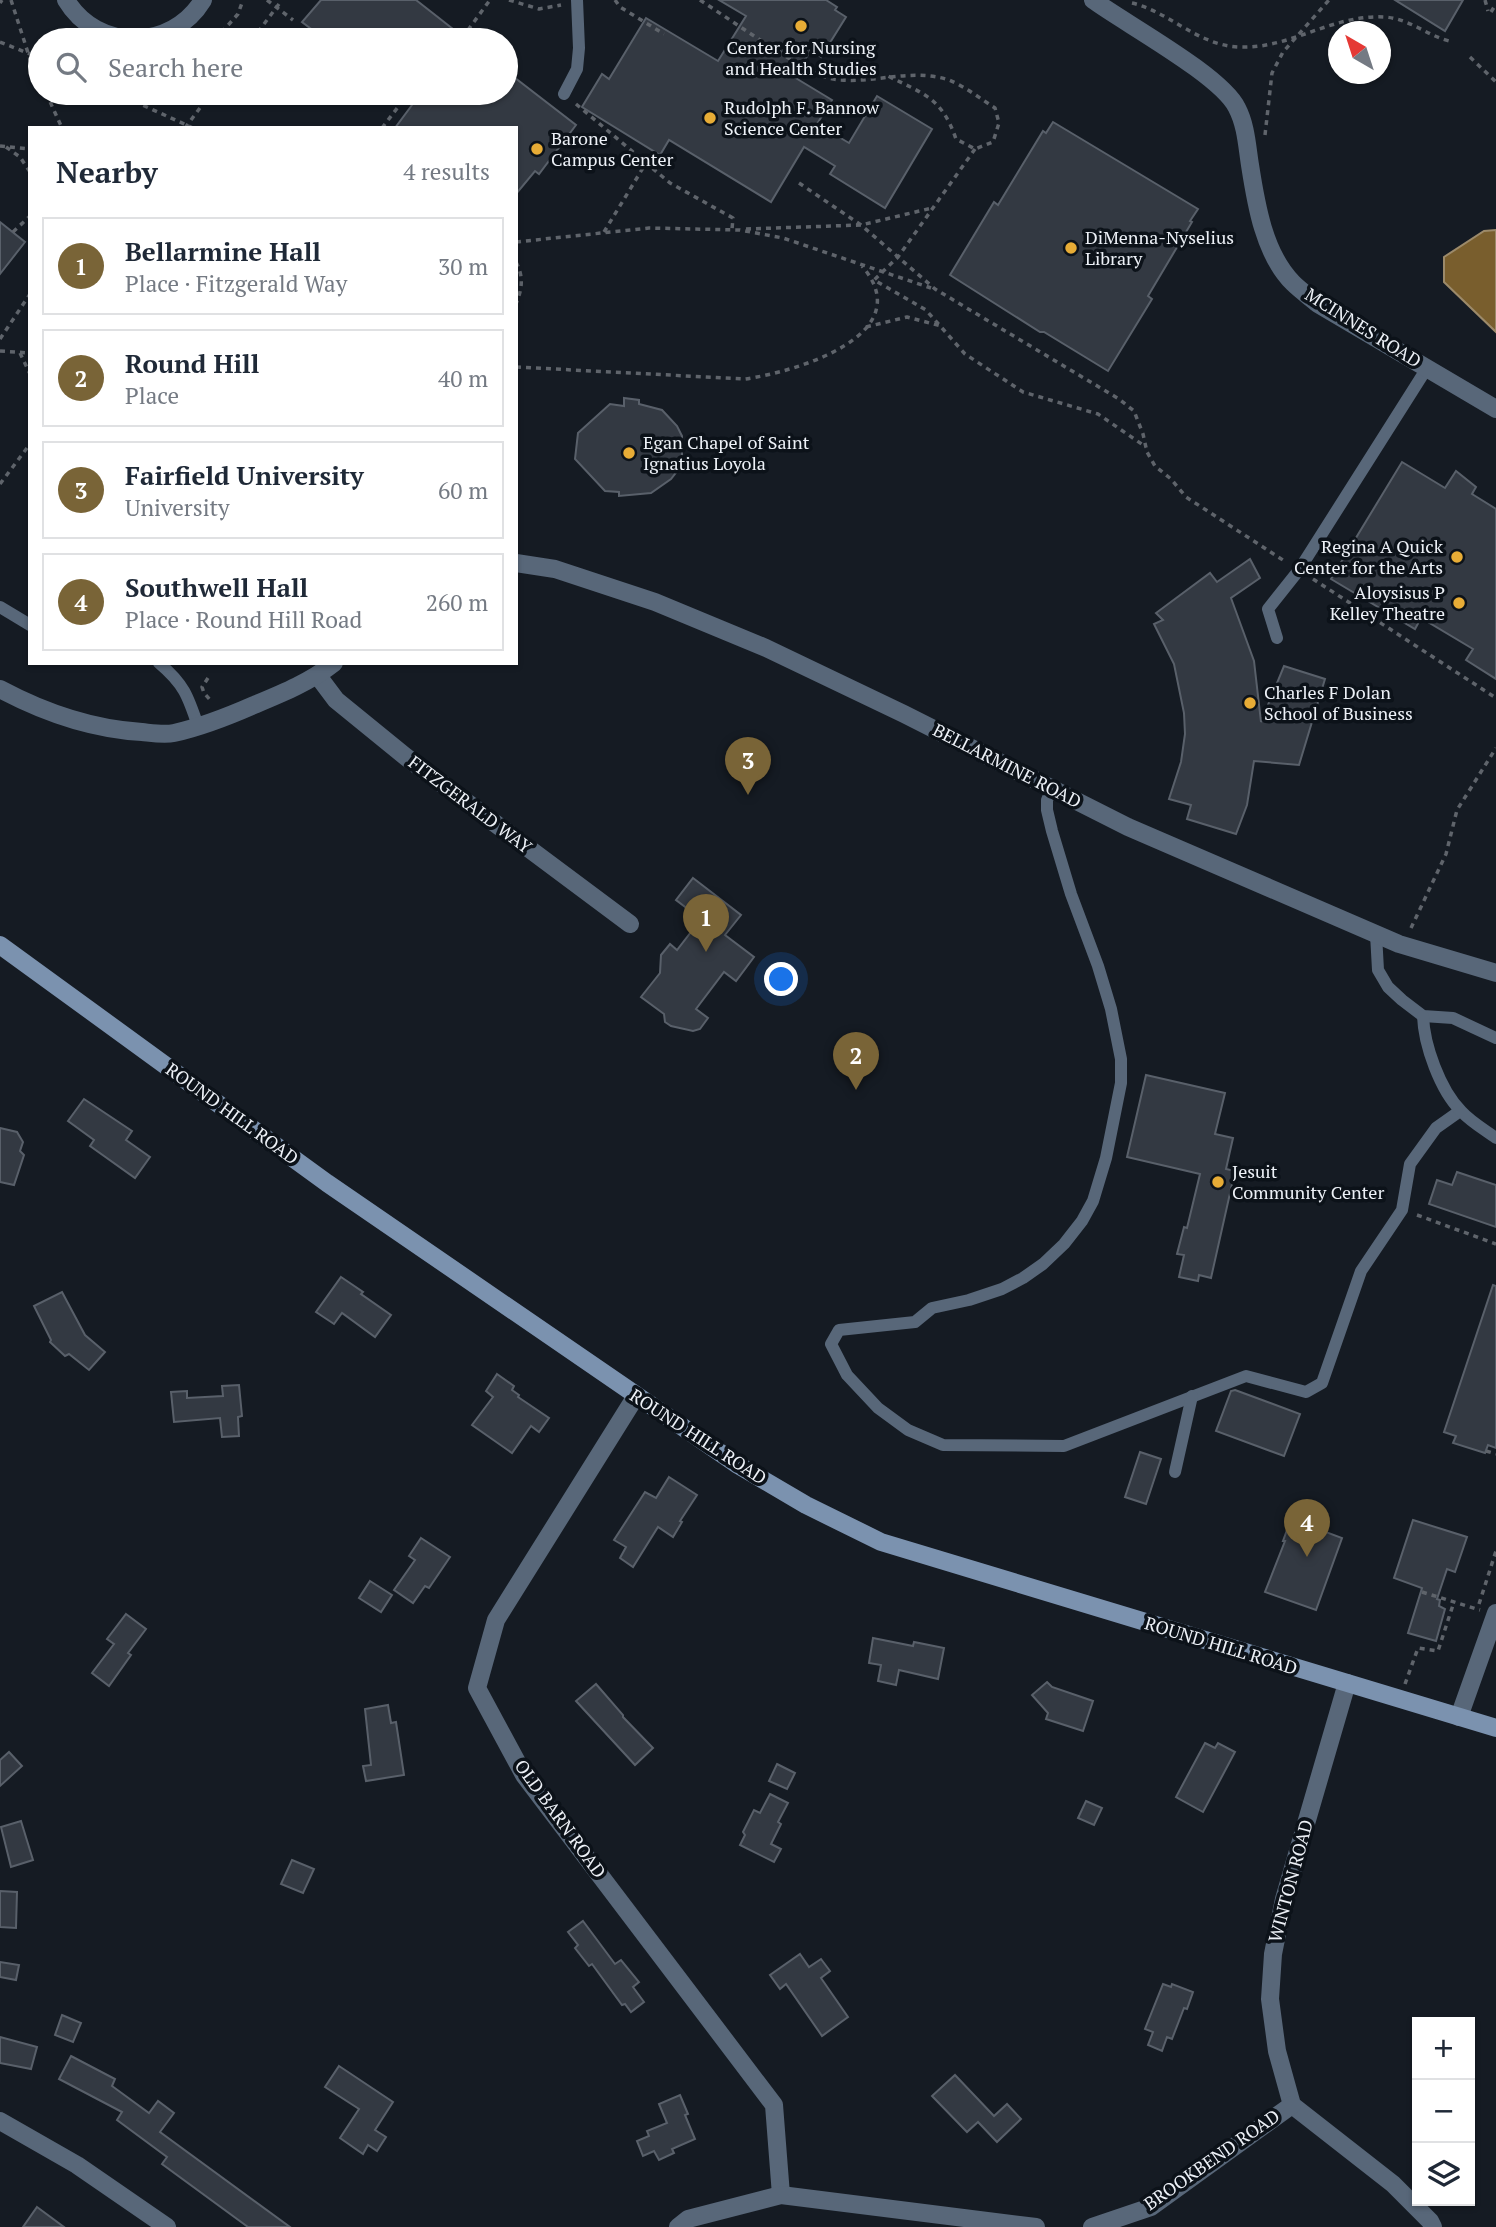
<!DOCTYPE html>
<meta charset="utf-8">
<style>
body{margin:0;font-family:"PT Serif",serif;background:#f2f2f3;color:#1f2937}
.controls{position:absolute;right:21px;bottom:21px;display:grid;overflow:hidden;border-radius:0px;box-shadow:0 2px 5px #0004}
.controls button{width:63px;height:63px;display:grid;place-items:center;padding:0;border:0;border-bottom:2px solid #e0e1e3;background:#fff;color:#1f2937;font:35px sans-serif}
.compass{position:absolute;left:1328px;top:21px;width:63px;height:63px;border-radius:50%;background:#fff;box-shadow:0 2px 5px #0004;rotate:321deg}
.you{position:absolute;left:782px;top:980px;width:24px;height:24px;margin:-18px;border:5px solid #fff;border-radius:50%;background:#1a73e8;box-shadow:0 0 0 10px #1a73e833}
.badge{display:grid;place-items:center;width:46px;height:46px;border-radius:50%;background:#796437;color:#fff;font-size:23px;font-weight:700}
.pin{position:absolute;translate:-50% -58px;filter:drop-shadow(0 2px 4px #0008)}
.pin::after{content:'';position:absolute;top:37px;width:24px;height:21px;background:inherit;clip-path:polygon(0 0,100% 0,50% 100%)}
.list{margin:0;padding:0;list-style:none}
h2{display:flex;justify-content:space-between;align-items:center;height:91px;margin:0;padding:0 28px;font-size:30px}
h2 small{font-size:23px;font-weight:400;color:#747a83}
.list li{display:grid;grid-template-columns:46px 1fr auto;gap:21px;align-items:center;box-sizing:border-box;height:98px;margin:0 14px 14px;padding:0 14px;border:2px solid #e0e1e3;border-radius:0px}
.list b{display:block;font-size:26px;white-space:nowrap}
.list p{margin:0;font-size:23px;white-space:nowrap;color:#747a83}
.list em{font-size:23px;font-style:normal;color:#747a83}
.icon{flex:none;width:38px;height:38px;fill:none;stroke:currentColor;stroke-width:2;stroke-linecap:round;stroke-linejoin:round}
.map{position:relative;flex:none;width:1496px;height:2227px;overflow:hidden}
.search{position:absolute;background:#fff;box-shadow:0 2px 5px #0004;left:28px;top:28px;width:490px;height:77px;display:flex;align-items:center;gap:18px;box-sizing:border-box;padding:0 24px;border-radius:38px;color:#747a83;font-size:26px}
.panel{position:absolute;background:#fff;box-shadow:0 2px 5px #0004;left:28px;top:126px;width:490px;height:539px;border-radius:0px}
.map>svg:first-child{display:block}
</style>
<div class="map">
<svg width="1496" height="2227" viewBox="0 0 1496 2227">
<rect width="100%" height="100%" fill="#151b23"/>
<path fill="#795e2d" stroke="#9c8a6a" stroke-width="2" d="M1496,230v102l-52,-50v-25l40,-26z"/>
<g fill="#333942" stroke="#59606a" stroke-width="2">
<path d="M321,0h95l51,40h-141l-24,-18z"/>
<path d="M719,0h107l11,7 -2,3 11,7 -25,40 -10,-7 -17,27 38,23 -15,24 32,19 28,-47 55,33 -47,79 -55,-34 5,-8 -31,-19 -33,55 -102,-62 -9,15 -78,-48 20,-33 7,5 37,-61 72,43 28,-45z"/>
<path d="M1395,0h68l-18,31z"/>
<path d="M506,71l70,54 -37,49 -4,-3 -19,23v-66h-121l17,-23 -17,-12h111z"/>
<path d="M1053,122l145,87 -8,12 2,1 -44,74 4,3 -44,72 -64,-39h-4l-90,-57 44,-73 4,3 45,-74 3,2z"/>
<path d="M0,222l25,20 -25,32z"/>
<path d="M624,398l15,2v4l23,6 15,16 5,10v22l-4,12 -7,9 -20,14 -32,3v-4l-14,-1 -30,-32 3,-26 32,-29 14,2z"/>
<path d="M1402,462l43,26 11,-17 20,16 -4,7 24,15v170l-30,-19 7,-11 -52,-31 -6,11 -84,-50z"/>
<path d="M1250,559l10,19 -29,20 23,63 7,61 23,-56 41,13 -26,86 -45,-4 -7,44 -11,29 -49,-15 4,-14 -22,-6 12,-37 4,-28 -1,-21 -10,-49 -20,-40 9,-4 -7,-7 54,-40 7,9z"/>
<path d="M693,878l48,37 -16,20 29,22 -18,24 -12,-9 -28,37 12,9 -8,11 -7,2 -22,-5 -6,-4 -1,-8 -23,-17 19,-24 1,-18 9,-11 7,6 24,-31 -25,-19z"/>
<path d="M1146,1075l79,18 -10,41 18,4 -7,31 9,2 -24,107 -12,-3 -1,6 -19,-4 5,-22 -7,-1 7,-27 3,1 13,-54 -73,-17z"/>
<path d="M84,1099l48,32 -6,9 24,17 -15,21 -45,-32 4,-6 -26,-19z"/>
<path d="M0,1128l17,4 6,10 -3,9 4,4 -10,30 -14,-3z"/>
<path d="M1457,1172l39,13v42l-67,-23 8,-24 15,5z"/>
<path d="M341,1277l22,15 -2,2 30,21 -16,22 -33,-24 -8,11 -18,-12z"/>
<path d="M1493,1285l3,1v162l-8,-3 -3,8 -32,-10 3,-7 -12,-4z"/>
<path d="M62,1292l23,43 20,17 -16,18 -20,-16 -4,2 -15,-14 1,-2 -17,-34z"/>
<path d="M497,1374l17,12 -2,4 7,5 -1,2 31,21 -10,14 -8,-6 -19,27 -40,-28 21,-28 -7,-6z"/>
<path d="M239,1385l3,31 -4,1 1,19 -17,1 -2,-19 -46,4 -3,-30 16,-1v7l36,-2 -1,-10z"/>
<path d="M1235,1390l65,24 -16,42 -68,-25 15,-40z"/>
<path d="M1140,1452l21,7 -15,45 -21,-7z"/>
<path d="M669,1477l28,18 -17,26 2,1 -9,15 -15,-10 -25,40 -13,-9 6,-11 -12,-7 31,-48 11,6z"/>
<path d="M1291,1519l51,19 -26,72 -51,-18 20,-51h-2z"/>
<path d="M1413,1520l54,17 -12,35 -8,-3 -10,30 3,1 -1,6 6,3 -9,32 -28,-8 14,-45 -28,-10z"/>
<path d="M421,1538l29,19 -21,31 -4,-2 -12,17 -19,-13 21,-30 -6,-4z"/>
<path d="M370,1581l22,14 -11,17 -22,-14z"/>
<path d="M126,1614l20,15 -18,24 3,2 -22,31 -17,-13 22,-29 -7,-5z"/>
<path d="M873,1638l40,8 1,-4 30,6 -6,31 -39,-9 -3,15 -18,-4 3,-16 -12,-2z"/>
<path d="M1047,1682l5,5 41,14 -10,30 -37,-12 2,-6 -16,-18z"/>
<path d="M596,1684l27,31v2l30,31 -18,17 -59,-64z"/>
<path d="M388,1705l3,18 5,-1 8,53 -38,6 -3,-15 8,-1 -6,-56z"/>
<path d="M1205,1743l10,5 3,-5 17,9 -32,60 -27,-15z"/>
<path d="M9,1752l13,14 -22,20v-26z"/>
<path d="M777,1764l18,9 -8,16 -18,-8z"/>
<path d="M770,1794l18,9 -10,19 3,2 -10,20 10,5 -7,13 -34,-17 5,-10 -2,-3 11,-22 6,3z"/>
<path d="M1086,1801l16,7 -8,17 -16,-7z"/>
<path d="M21,1821l12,39 -22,7 -10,-40z"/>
<path d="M292,1860l22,9 -11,24 -22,-9z"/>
<path d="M0,1891l17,1 -1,36 -16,-1z"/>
<path d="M583,1921l32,43 6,-4 18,22 -6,5 11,15 -13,10 -6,-8 -3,1 -30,-41 -3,2 -14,-18 3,-3 -10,-13z"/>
<path d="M800,1954l9,13 12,-8 9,12 -9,7 27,39 -26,19 -36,-52 -6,5 -10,-14z"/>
<path d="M0,1962l19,3 -3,15 -16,-3z"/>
<path d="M1163,1984l8,3 1,-3 21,8 -6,17 -3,-1 -12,31 -5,-2 -5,14 -14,-6 5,-13 -8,-3z"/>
<path d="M62,2015l19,8 -8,19 -18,-7z"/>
<path d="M0,2037l37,10 -6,22 -31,-6z"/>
<path d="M71,2056l44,23 -3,7 37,27 9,-12 16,12 -14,19 130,95h-42l-86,-63 5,-7 -50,-37 5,-8 -63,-33z"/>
<path d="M339,2066l54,36 -18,28 11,7 -9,14 -9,-6 -5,9 -23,-16 19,-29 -34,-22z"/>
<path d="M955,2075l39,41 13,-12 14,15 -24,23 -19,-20 -11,10 -35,-36z"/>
<path d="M680,2095l8,19 -3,1 10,24 -23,10 2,4 -15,7 -5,-9 -11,5 -6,-15 12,-5 -2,-5 20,-8 -8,-19z"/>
<path d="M37,2207l27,20h-41z"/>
</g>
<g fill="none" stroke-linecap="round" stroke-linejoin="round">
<g stroke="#5f646b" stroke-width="3.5" stroke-dasharray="5 5" stroke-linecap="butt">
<path d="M11,0l19,59 10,22"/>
<path d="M267,0l26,20"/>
<path d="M509,0l30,9 22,-4"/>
<path d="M615,0l5,7 44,27"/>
<path d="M700,0l69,46"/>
<path d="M1485,0l3,11"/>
<path d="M0,3l2,-3"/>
<path d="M1132,3c38,9 66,43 108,44 51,2 92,-33 145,-30 25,2 41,18 64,24"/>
<path d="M1491,12l5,-8"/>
<path d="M468,30l22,-30"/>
<path d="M215,40l23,-26 5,-14"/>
<path d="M252,40l30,-40"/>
<path d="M0,42l40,16"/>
<path d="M778,51c18,12 40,28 63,29 35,3 71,-12 108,0 15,6 32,19 46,28l4,15 -6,19 -18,7 -19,-10c-14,-41 -32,-45 -68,-63"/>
<path d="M1470,57l26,25"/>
<path d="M46,93l16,35"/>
<path d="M116,93l77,35"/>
<path d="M576,104l94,79 63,35 -1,11"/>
<path d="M185,128l26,-35"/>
<path d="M382,128l16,-21"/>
<path d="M1265,135l7,-62 11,-21 46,-52"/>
<path d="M0,146l30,3"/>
<path d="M6,147l14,10 10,15"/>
<path d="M975,149l-77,108 -24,23 52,30 39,44 58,38 75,22 48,33"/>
<path d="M799,183l62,42 74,64 184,110 15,12 9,23 4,18 8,14 16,13 15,18 100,65"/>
<path d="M746,229l115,-4 71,-17"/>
<path d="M13,232l17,-16"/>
<path d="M604,232l42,-69"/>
<path d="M516,242l133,-14 91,2 43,8 148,50"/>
<path d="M516,262c8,15 6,27 0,42"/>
<path d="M866,327l41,-10 34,9"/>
<path d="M0,339l30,-45"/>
<path d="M0,351l30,2"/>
<path d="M20,353l10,21"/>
<path d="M516,367l229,12c50,-7 176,-44 117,-113"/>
<path d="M0,484l30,-40"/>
<path d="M1313,579l183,119"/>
<path d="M208,678l-6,9 2,6 8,9"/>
<path d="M1411,928l35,-74 11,-44 39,-62"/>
<path d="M1417,1215l79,29"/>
<path d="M1486,1451l10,3"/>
<path d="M1422,1592l58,18"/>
<path d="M1479,1604l17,-53"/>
<path d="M1405,1684l13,-36 20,3 16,-49"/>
</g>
<g stroke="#586779" stroke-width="12">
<path d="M564,94l13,-25 2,-21 -2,-48"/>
<path d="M0,607l30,18"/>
<path d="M1277,638l-9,-29 31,-39 128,-202"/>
<path d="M159,663c25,21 29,33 39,63"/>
<path d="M1052,789l-5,11v10l5,21 19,63 27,72 13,43 10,50v24l-15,75 -13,43 -11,20 -18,23 -21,20 -20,14 -21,11 -33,11 -37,8 -17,14 -76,8 -8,14 16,31 31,33 30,22 35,15 121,1 182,-70 60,16 16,-9 39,-112 41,-61 8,-46 26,-36 24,-17"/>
<path d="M1376,934l2,36 10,17 14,13 21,16 30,2 43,20"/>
<path d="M1423,1016c1,29 17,74 38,95 10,11 24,19 35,27"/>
<path d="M1175,1472l17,-76"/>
</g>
<g stroke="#586779" stroke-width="18">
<path d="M66,0c31,52 106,51 137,0"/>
<path d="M1093,0c33,24 129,76 144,108 9,17 10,38 13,57 6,39 14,89 43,118 8,8 17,14 25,21l178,105"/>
<path d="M516,563l39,6 100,33 111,46 138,66 224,113 271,117 97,29"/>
<path d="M318,676l18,24 70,57 224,167"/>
<path d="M0,689c45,24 91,40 142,43 10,1 22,3 32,1 27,-6 55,-17 80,-28 29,-12 56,-23 80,-42"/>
<path d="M636,1396l-140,224 -19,68 47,87 250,330 7,90"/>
<path d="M1347,1683l-63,216 -11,55 -3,45 7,52 15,54 101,79 37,37 3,6"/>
<path d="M1459,1717l37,-104"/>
<path d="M0,2121l77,44 90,62"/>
<path d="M678,2227l10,-8 93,-24 255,32"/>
<path d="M1092,2227l59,-20 141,-102"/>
</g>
<path stroke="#7b92af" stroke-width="18" d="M0,945l327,238 411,282 68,40 75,37 615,186"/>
</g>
<g fill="#e7ac36" stroke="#0c1219" stroke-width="2.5">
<circle cx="801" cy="26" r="7"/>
<circle cx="710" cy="118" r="7"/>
<circle cx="537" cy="149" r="7"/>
<circle cx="1071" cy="248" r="7"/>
<circle cx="629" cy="453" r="7"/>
<circle cx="1457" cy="557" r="7"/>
<circle cx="1459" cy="603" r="7"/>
<circle cx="1250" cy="703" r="7"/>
<circle cx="1218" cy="1182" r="7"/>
</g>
<g text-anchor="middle" stroke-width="7" stroke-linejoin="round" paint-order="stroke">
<g font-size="18" fill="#edf1f7" stroke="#0c1219" text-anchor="start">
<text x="801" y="54" text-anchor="middle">Center for Nursing<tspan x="801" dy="21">and Health Studies</tspan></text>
<text x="724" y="114">Rudolph F. Bannow<tspan x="724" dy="21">Science Center</tspan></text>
<text x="551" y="145">Barone<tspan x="551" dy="21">Campus Center</tspan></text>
<text x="1085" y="244">DiMenna-Nyselius<tspan x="1085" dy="21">Library</tspan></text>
<text x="643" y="449">Egan Chapel of Saint<tspan x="643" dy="21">Ignatius Loyola</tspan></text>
<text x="1443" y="553" text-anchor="end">Regina A Quick<tspan x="1443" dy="21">Center for the Arts</tspan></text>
<text x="1445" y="599" text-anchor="end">Aloysisus P<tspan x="1445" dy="21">Kelley Theatre</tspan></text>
<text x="1264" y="699">Charles F Dolan<tspan x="1264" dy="21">School of Business</tspan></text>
<text x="1232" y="1178">Jesuit<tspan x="1232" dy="21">Community Center</tspan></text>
</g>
<g font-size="18" fill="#edf1f7" stroke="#0c1219">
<text transform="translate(1363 328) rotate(32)" y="6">MCINNES ROAD</text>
<text transform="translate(1007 766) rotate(27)" y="6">BELLARMINE ROAD</text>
<text transform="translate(470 805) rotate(37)" y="6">FITZGERALD WAY</text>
<text transform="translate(232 1114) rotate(36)" y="6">ROUND HILL ROAD</text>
<text transform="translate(698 1437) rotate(33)" y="6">ROUND HILL ROAD</text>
<text transform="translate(1221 1646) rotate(17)" y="6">ROUND HILL ROAD</text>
<text transform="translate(560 1819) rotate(54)" y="6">OLD BARN ROAD</text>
<text transform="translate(1291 1881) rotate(-75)" y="6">WINTON ROAD</text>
<text transform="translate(1212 2160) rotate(-35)" y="6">BROOKBEND ROAD</text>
</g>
</g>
</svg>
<div class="controls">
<button>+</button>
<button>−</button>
<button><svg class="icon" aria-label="layers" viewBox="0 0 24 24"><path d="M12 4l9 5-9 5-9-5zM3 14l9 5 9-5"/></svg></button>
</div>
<svg class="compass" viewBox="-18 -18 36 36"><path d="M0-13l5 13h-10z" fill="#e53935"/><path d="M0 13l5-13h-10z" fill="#747a83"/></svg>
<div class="you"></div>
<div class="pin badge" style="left:706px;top:952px">1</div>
<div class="pin badge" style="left:856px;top:1090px">2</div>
<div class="pin badge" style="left:748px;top:795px">3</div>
<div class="pin badge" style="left:1307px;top:1557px">4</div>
<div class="search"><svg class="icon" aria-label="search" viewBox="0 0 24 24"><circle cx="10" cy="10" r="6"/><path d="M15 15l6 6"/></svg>Search here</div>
<section class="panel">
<h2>Nearby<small>4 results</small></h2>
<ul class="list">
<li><span class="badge">1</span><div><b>Bellarmine Hall</b><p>Place · Fitzgerald Way</p></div><em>30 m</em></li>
<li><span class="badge">2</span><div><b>Round Hill</b><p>Place</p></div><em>40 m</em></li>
<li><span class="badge">3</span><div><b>Fairfield University</b><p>University</p></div><em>60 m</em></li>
<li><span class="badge">4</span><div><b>Southwell Hall</b><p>Place · Round Hill Road</p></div><em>260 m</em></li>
</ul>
</section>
</div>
